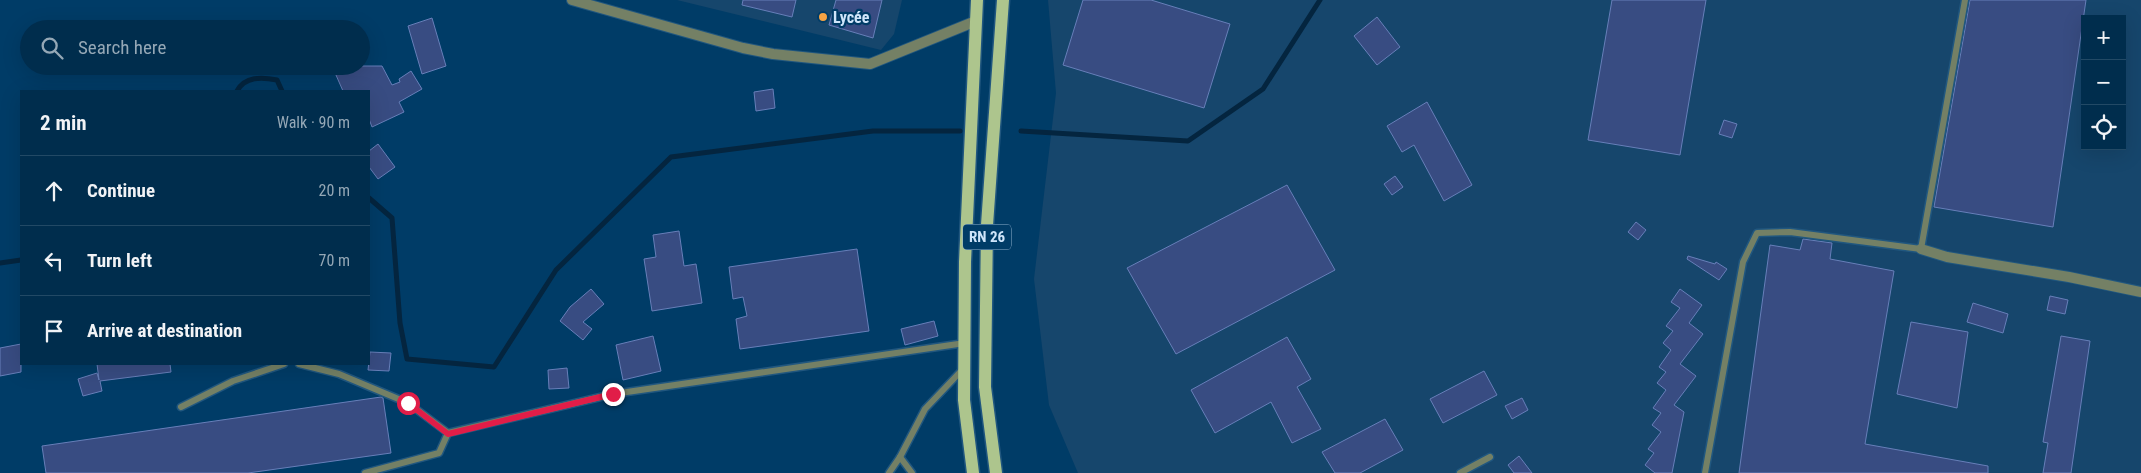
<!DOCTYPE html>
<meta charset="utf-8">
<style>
body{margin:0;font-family:"Roboto Condensed",sans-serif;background:#0a3554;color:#f1f3f6}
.controls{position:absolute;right:15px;top:15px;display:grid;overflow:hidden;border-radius:0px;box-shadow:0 5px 20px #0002}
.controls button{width:45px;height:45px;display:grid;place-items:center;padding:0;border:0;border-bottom:1px solid #224965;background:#002d4d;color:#f1f3f6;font:25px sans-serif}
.stop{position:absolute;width:15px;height:15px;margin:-11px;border:4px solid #e11d48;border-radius:50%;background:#fff}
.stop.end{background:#e11d48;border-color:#fff;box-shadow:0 1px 5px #0008}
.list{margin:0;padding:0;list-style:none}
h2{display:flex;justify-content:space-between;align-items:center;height:65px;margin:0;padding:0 20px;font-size:21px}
h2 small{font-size:16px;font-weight:400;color:#95a8b6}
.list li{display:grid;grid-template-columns:32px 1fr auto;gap:15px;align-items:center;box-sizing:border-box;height:70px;padding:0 20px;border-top:1px solid #224965}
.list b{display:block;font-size:19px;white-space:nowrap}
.list em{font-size:16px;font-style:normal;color:#95a8b6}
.icon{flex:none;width:28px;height:28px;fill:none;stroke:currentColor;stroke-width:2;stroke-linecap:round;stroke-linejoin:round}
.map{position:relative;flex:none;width:2141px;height:473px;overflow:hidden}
.search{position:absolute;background:#002d4d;box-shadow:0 5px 20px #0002;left:20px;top:20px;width:350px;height:55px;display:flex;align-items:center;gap:12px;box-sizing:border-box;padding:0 18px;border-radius:28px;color:#95a8b6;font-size:19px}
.panel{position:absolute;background:#002d4d;box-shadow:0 5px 20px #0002;left:20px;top:90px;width:350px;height:275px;border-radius:0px}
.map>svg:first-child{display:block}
</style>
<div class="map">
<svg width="2141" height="473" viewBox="0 0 2141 473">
<rect width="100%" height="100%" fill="#003c67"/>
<g fill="#16466c" fill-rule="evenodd">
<path d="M677,0h225l-8,34 -13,16z"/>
<path d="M1048,0h1093v473h-1063l-29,-68 -15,-126 22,-186zM2085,19h37v127h-37z"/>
</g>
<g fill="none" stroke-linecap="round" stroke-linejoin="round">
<g stroke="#04253f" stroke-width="5">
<path d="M237,91c8,-15 25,-14 40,-11l5,11"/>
<path d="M1021,131l167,10 75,-52 57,-89"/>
<path d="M369,198l23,20 8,105 7,36 87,8 62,-97 115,-113 202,-26h87"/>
<path d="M0,263l21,-3"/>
</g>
</g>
<g fill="#384c82" stroke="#677fb9">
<path d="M743,0h53l-4,17 -50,-12z"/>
<path d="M836,0h46l-9,38 -44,-13z"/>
<path d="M1083,0h68l79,24 -26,84 -141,-43z"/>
<path d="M1612,0h94l-26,155 -92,-15z"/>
<path d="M1970,0h116l-33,227 -119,-20z"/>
<path d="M1377,17l23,30 -23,18 -23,-29z"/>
<path d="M432,18l14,48 -24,8 -14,-48z"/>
<path d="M332,66h50l10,19 8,-3 -1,-3 12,-8 11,18 -23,13 5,10 -32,15 -3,-8v-28h-26z"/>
<path d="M773,89l2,19 -19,3 -2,-19z"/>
<path d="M1427,102l45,83 -28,16 -30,-56 -12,7 -15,-26z"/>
<path d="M1724,120l13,4 -5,14 -13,-4z"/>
<path d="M378,144l17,23 -17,12 -9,-12v-16z"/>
<path d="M1395,176l8,11 -11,8 -8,-11z"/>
<path d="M1287,185l48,85 -159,84 -49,-86z"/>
<path d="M1636,222l10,8 -8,10 -10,-8z"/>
<path d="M679,231l5,35 12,-2 6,39 -50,8 -8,-52 12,-2 -3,-22z"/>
<path d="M1803,239l29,4 -2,16 64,12 -29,173 123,22v7h-249l31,-228 30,5z"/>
<path d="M857,249l12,82 -129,18 -4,-30 11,-3 -4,-19 -10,2 -4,-32z"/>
<path d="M1688,256l27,8 1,-2 11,7 -8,11 -32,-21z"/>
<path d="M591,289l13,15 -21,18 9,7 -9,11 -23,-19 10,-14z"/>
<path d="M1680,289l22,16 -13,18 14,11 -23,30 16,12 -22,29 10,7 -12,61h-17l-10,-8 9,-12 -6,-4 13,-17 -9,-7 9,-12 -8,-5 13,-18 -9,-7 9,-11 -7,-5 12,-17 -8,-7 10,-12 -7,-5 14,-18 -9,-6z"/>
<path d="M2050,296l18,4 -3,14 -18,-4z"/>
<path d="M1973,303l35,11 -5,19 -36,-11z"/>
<path d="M934,321l4,15 -33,9 -4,-16z"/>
<path d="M1911,322l57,10 -11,76 -60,-14z"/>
<path d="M653,336l8,35 -38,9 -7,-35z"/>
<path d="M2061,336l29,5 -19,132h-28l5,-30 -5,-1z"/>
<path d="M1287,337l24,42 -14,8 24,42 -29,14 -21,-41 -56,31 -24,-43z"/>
<path d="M21,344v28l-21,4v-28z"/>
<path d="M370,352l21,1 -2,18 -21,-1z"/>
<path d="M97,364h73l1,8 -71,9 2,10 -19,5 -5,-17 19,-6 2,7z"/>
<path d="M567,368l2,20 -20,1 -1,-19z"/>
<path d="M1484,371l13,24 -54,28 -13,-24z"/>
<path d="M381,397l2,1 8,55 -143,20h-202l-4,-27z"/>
<path d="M1522,398l6,12 -16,9 -7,-13z"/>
<path d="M1385,419l18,31 -43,23h-25l-13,-21z"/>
<path d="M1519,456l13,17h-18l-6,-8z"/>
</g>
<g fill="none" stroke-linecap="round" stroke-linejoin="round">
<g stroke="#21577f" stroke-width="9">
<g id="lane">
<path d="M299,364l40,10 69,29 40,30"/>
<path d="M181,407l52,-26 51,-17"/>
<path d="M448,433l165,-39 352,-51"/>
<path d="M900,457l12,16"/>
<path d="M365,473l74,-20 9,-20"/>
<path d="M889,473l11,-16 25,-48 38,-40"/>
<path d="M1460,473l30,-16"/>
<path d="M1705,473l38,-211 14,-29 33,-1 131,17 44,-249"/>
</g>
</g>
<g stroke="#21577f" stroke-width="12">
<g id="street">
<path d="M572,0l171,48 30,6 97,10 106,-43"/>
<path d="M1921,249l26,8 122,20 72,15"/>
</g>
</g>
<g stroke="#21577f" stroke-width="15">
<g id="primary">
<path d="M973,473l-9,-73 1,-138 12,-262"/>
<path d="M996,473l-11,-86 2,-162 16,-225"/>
</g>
</g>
<use href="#lane" stroke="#748065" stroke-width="6"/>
<use href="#street" stroke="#748065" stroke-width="10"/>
<use href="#primary" stroke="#adc58d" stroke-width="12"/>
</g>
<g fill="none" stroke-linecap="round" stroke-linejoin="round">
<path stroke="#e11d48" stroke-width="6" d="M408,403l40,31 165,-40"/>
</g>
<circle fill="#f4a344" stroke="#003c67" stroke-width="2" cx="823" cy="17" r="5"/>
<g text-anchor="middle" stroke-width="4.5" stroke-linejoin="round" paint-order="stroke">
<rect fill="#003c67" stroke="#91b2ce" stroke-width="1" x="963" y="224.5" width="48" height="25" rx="4"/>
<g font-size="15" font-weight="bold" fill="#cfe5fa">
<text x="987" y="242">RN 26</text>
</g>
<g font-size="16" font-weight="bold" fill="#cfe5fa" stroke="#003c67" text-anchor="start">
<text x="833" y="23">Lycée</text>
</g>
</g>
</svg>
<div class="controls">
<button>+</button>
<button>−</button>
<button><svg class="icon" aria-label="locate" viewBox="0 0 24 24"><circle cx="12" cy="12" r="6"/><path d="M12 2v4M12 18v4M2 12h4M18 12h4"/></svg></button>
</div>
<div class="stop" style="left:408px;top:403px"></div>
<div class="stop end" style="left:613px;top:394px"></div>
<div class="search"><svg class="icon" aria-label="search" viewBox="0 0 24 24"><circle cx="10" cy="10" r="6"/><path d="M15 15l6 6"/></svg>Search here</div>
<section class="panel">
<h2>2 min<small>Walk · 90 m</small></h2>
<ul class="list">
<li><svg class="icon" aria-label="ahead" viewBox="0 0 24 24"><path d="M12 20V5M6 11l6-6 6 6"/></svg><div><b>Continue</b></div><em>20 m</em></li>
<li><svg class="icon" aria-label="left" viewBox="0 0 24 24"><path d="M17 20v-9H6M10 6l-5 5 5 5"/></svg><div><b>Turn left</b></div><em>70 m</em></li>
<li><svg class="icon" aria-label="arrive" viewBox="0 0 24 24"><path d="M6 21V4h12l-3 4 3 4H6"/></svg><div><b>Arrive at destination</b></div></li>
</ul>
</section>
</div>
